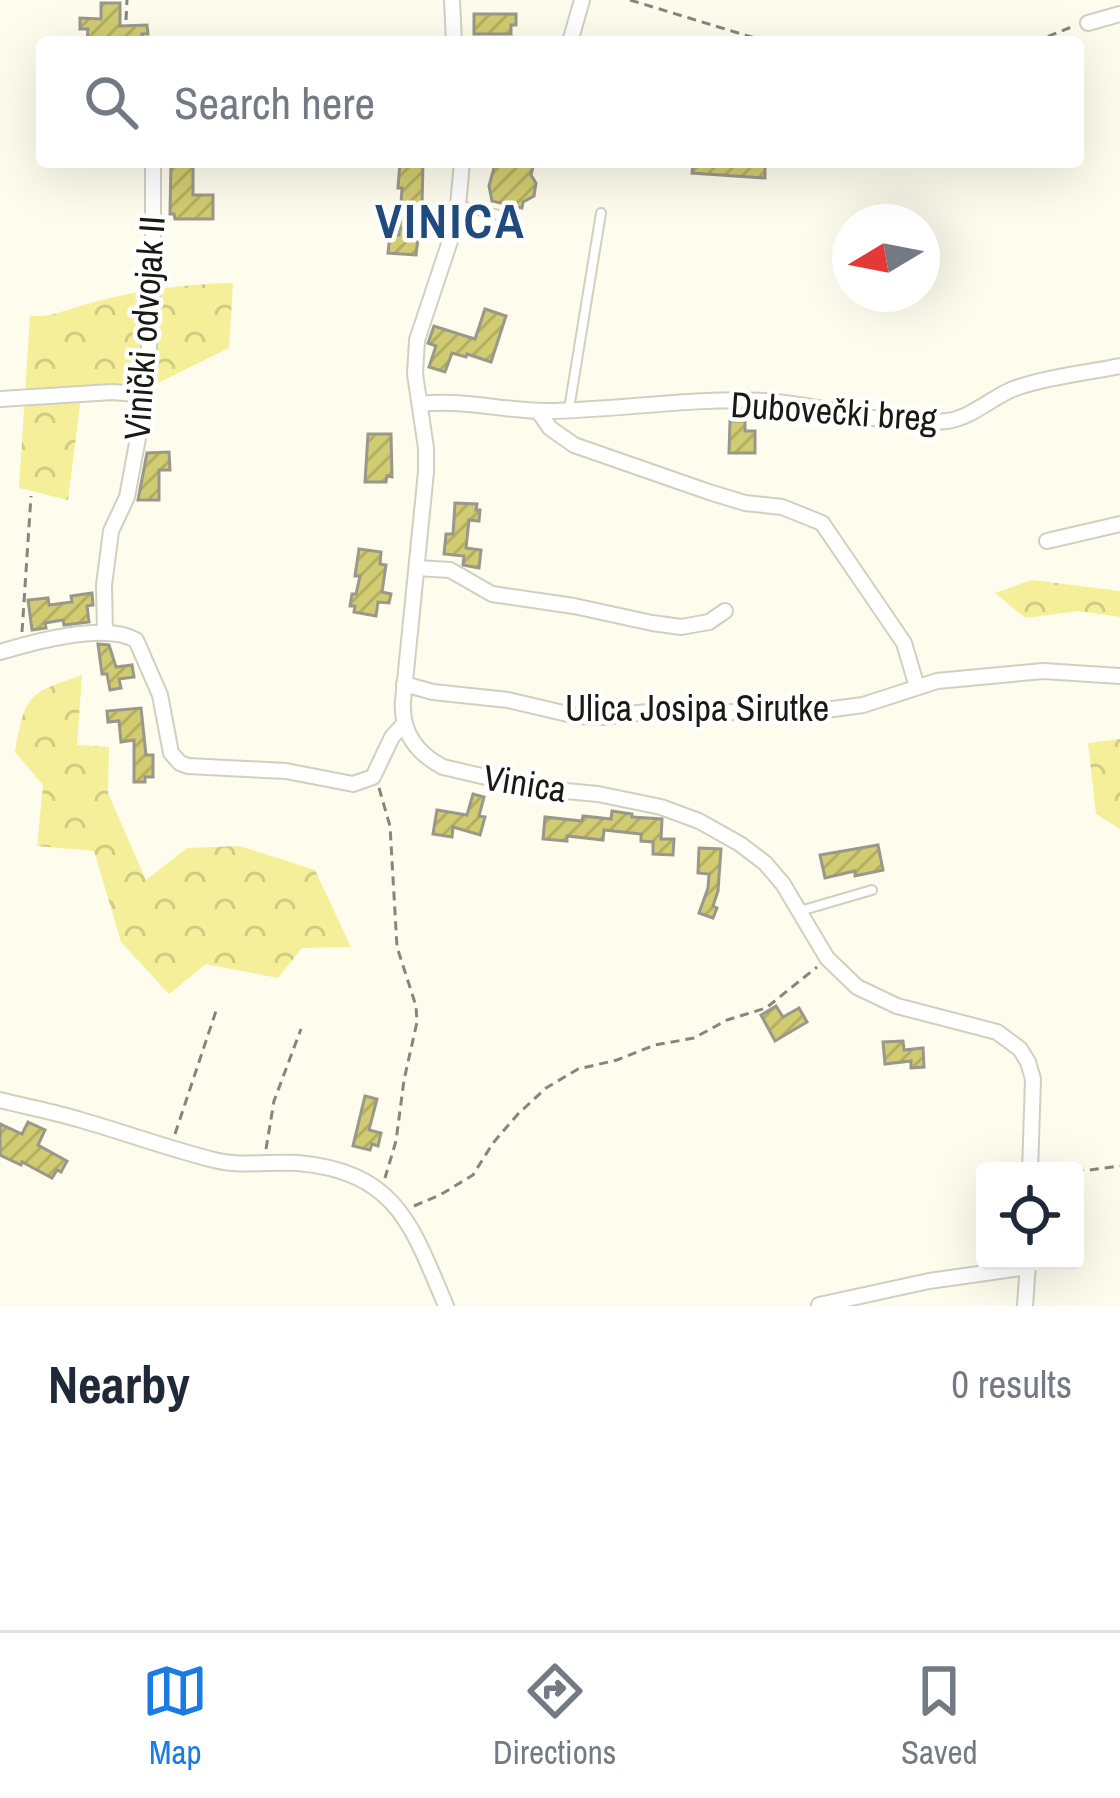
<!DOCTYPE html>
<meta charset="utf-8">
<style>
body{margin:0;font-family:"Archivo Narrow",sans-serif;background:#f2f2f3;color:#1f2937}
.controls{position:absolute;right:36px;bottom:36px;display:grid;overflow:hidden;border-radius:12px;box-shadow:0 12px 48px #0002}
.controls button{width:108px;height:108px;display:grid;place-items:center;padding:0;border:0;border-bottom:3px solid #e0e1e3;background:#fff;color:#1f2937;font:60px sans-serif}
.compass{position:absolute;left:832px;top:204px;width:108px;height:108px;border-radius:50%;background:#fff;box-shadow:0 12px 48px #0002;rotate:260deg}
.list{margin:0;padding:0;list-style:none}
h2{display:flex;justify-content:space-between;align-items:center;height:156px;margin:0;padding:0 48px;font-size:51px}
h2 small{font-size:39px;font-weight:400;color:#747a83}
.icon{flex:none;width:66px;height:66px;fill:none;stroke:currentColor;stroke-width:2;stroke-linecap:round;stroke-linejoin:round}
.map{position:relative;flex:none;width:1120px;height:1306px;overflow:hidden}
.search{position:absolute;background:#fff;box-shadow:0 12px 48px #0002;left:36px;right:36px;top:36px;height:132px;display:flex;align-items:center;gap:30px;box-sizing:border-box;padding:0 42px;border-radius:12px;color:#747a83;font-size:45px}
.sheet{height:324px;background:#fff}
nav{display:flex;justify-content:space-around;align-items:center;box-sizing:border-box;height:168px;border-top:3px solid #e0e1e3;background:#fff;font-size:33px;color:#747a83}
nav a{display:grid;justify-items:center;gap:6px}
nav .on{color:#1a7be4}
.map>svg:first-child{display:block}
</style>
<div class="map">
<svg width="1120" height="1306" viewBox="0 0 1120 1306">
<defs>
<pattern id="forest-crowns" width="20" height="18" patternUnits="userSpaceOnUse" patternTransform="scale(3)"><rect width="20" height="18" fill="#f5ef9a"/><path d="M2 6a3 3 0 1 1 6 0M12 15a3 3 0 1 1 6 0" fill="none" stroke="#d1cc84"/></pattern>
<pattern id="building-hatch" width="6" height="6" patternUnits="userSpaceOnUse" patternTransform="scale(3)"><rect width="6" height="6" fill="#d1cb71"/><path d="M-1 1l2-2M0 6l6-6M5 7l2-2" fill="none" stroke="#b3ae61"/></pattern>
</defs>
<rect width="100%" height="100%" fill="#fdfced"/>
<g fill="url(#forest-crowns)">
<path d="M233,283l-4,65 -99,49h-49l-13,103 -49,-12 11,-172c23,2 42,-9 64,-14 46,-12 92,-18 139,-19z"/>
<path d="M1032,580l88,11v26l-41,-6 -54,7 -30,-25z"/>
<path d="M82,675l-5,70 32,2 -1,46 38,87 41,-32 53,-2 75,24 36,77 -49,1 -24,30 -72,-14 -37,30 -48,-52 -27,-91 -57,-5 6,-61 -28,-33c11,-58 11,-58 67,-77z"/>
<path d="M1120,739v90l-24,-15 -8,-71z"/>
</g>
<g fill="url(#building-hatch)" stroke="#99988a" stroke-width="3">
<path d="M101,3h19v23l27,-1 1,9h-6l1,8h-56l1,-13h-8v-11l21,1z"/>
<path d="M474,14h42v11h-5v9h-37z"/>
<path d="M171,162h22v33h20v24h-38l-1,-5h-4z"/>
<path d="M400,162h23l-1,44 -6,49 -28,-2 2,-19 9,1 3,-47h-4z"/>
<path d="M503,162l30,5 -2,8 5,8 -2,13 -11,6 -1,6 -30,-7 -3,-15 6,-22 7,2z"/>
<path d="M693,162h72v16l-73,-5z"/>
<path d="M485,309l21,7 -15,46 -24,-8 -1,3 -14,-4 -7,19 -16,-5 7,-21 -8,-3 6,-17 41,13z"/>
<path d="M730,421h15v10h10v22h-26z"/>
<path d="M368,434h23l1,43 -5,-1 -1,6h-21z"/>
<path d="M169,452l1,18h-11v30h-21l9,-47z"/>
<path d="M455,503l22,1 -1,6h4l-1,11 -10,-1 -3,28 15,2 -2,18 -16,-3 1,-9 -20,-2 2,-20h7z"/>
<path d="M359,549l22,3 -1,12 6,1 -4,27 9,2 -2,9 -11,-1 -2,14 -22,-4 1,-6h-5l2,-12h4l4,-18h-5z"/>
<path d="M92,593l1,12 -6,1 2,16 -25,3 -1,-5 -18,3 1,5 -14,2 -4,-30 20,-2 1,7 23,-3 -1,-6z"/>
<path d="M98,644l11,1 7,22 16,-2 2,12 -15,2 2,9 -11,2 -3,-16h-5z"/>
<path d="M141,708l5,47h7v22h-8v5h-11v-42l-13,2 -2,-21 -11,1 -1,-11z"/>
<path d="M473,794l11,3 -5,19 6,1 -5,18 -27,-8 -1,10 -19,-3 4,-24 30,5z"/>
<path d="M612,811l20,3v3l30,2 -1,20h13l-1,16 -20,-1v-12l-12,-1v-7l-37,-4 -1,10 -36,-4v5l-24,-2 2,-22 37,4 1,-5 28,3z"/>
<path d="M878,845l5,25 -28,6v-5l-30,7 -5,-23z"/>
<path d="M699,848l22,1 -3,42 -5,15 4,2 -4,10 -14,-5 9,-25 1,-14 -11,-1z"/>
<path d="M776,1006l7,11 16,-9 8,14 -32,19 -14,-26z"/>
<path d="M903,1041l1,9 19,-2 1,19 -13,1v-7l-26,3 -2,-22z"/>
<path d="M365,1096l12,3 -8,31 12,3 -3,13 -6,-2 -2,6 -17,-4z"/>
<path d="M28,1122l17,8 -7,15 29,16 -6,11 -4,-2 -5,8 -30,-16 -1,3 -21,-10v-31l22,10z"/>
</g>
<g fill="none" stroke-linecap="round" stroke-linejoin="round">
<g stroke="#d0d0c1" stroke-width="12">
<g id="service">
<path d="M460,206l56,13"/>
<path d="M569,409l32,-196"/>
<path d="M800,911l72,-21"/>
</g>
</g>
<g stroke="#d0d0c1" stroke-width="18">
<g id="minor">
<path d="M452,0l2,42"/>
<path d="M1088,23l32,-9"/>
<path d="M570,42l12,-42"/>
<path d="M462,162l-4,44 -8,35 -33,99 -2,34 11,74v24l-23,229c-2,31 13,52 40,66l90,21 65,6 63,13 38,14 41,23 25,19 18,21 44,74 30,29 40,19 100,26 23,17 8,13 5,17 -3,92"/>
<path d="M0,399l113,-7 33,3"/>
<path d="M420,404c45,-5 83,7 127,7 73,-1 146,-14 219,-10 60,4 120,27 181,20 24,-3 44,-23 66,-32 33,-12 72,-16 107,-23"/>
<path d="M538,411l12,17 24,17 135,47 36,11 37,4 40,16 82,120 13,44"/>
<path d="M1047,541l73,-17"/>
<path d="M417,568l33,2 42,24 82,12 78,17 29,4 28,-5 16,-11"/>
<path d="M105,633l-1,-48 7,-54 16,-34 19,-102 7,-114v-119"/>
<path d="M0,652c34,-10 104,-30 136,-12l24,55 11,58 9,10 8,3 98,5 67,13 20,-7 19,-40 11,-12"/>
<path d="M404,684l29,8 75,8 68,16 27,1 53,-6 147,2 60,-8 74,-24 106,-10 77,5"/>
<path d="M0,1100c27,7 55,12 81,20 45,13 89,29 133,40 28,7 56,1 84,3 99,9 114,63 148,143"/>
<path d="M819,1305l110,-24 99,-14"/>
<path d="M1025,1306l3,-43"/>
</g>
</g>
<g stroke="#87867d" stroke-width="3" stroke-dasharray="9 6" stroke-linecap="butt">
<path d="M630,0l138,42"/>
<path d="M126,20l1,-20"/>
<path d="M1034,42l40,-16"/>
<path d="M22,632l9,-136"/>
<path d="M379,788l11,38 7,121 19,59 1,16 -13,58 -8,61 -11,37"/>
<path d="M175,1134l42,-126"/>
<path d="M266,1149l8,-48 27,-72"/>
<path d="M1075,1172l45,-6"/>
<path d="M414,1206l26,-11 33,-20 20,-32 25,-29 28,-26 32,-19 39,-9 38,-15 39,-7 33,-18 39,-12 51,-41"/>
</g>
<use href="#service" stroke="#fff" stroke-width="8"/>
<use href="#minor" stroke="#fff" stroke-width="14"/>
</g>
<g text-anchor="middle" stroke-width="9" stroke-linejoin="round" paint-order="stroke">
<g font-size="36" fill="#1a1a15" stroke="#fff">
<text transform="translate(144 328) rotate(-86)" y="13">Vinički odvojak II</text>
<text transform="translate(834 411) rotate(4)" y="13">Dubovečki breg</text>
<text x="697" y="721">Ulica Josipa Sirutke</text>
<text transform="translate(525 783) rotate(9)" y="13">Vinica</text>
</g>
<g font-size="48" font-weight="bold" letter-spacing="3" fill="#204b7f" stroke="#fff">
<text x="451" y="238">VINICA</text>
</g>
</g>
</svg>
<div class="controls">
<button><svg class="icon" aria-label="locate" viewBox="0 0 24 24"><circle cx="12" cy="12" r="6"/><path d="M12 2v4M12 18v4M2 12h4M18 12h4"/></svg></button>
</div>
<svg class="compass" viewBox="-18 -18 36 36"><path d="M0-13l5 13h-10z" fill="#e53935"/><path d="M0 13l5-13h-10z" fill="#747a83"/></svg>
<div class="search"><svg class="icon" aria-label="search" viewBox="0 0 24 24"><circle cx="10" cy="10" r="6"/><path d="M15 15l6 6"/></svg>Search here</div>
</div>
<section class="sheet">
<h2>Nearby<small>0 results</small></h2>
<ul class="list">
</ul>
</section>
<nav>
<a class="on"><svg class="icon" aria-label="map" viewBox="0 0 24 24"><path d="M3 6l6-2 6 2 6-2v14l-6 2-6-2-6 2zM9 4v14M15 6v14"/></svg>Map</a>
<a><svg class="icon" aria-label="directions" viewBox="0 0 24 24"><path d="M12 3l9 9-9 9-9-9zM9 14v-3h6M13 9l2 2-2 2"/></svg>Directions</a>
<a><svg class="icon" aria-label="saved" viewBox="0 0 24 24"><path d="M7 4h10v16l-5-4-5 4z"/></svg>Saved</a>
</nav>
